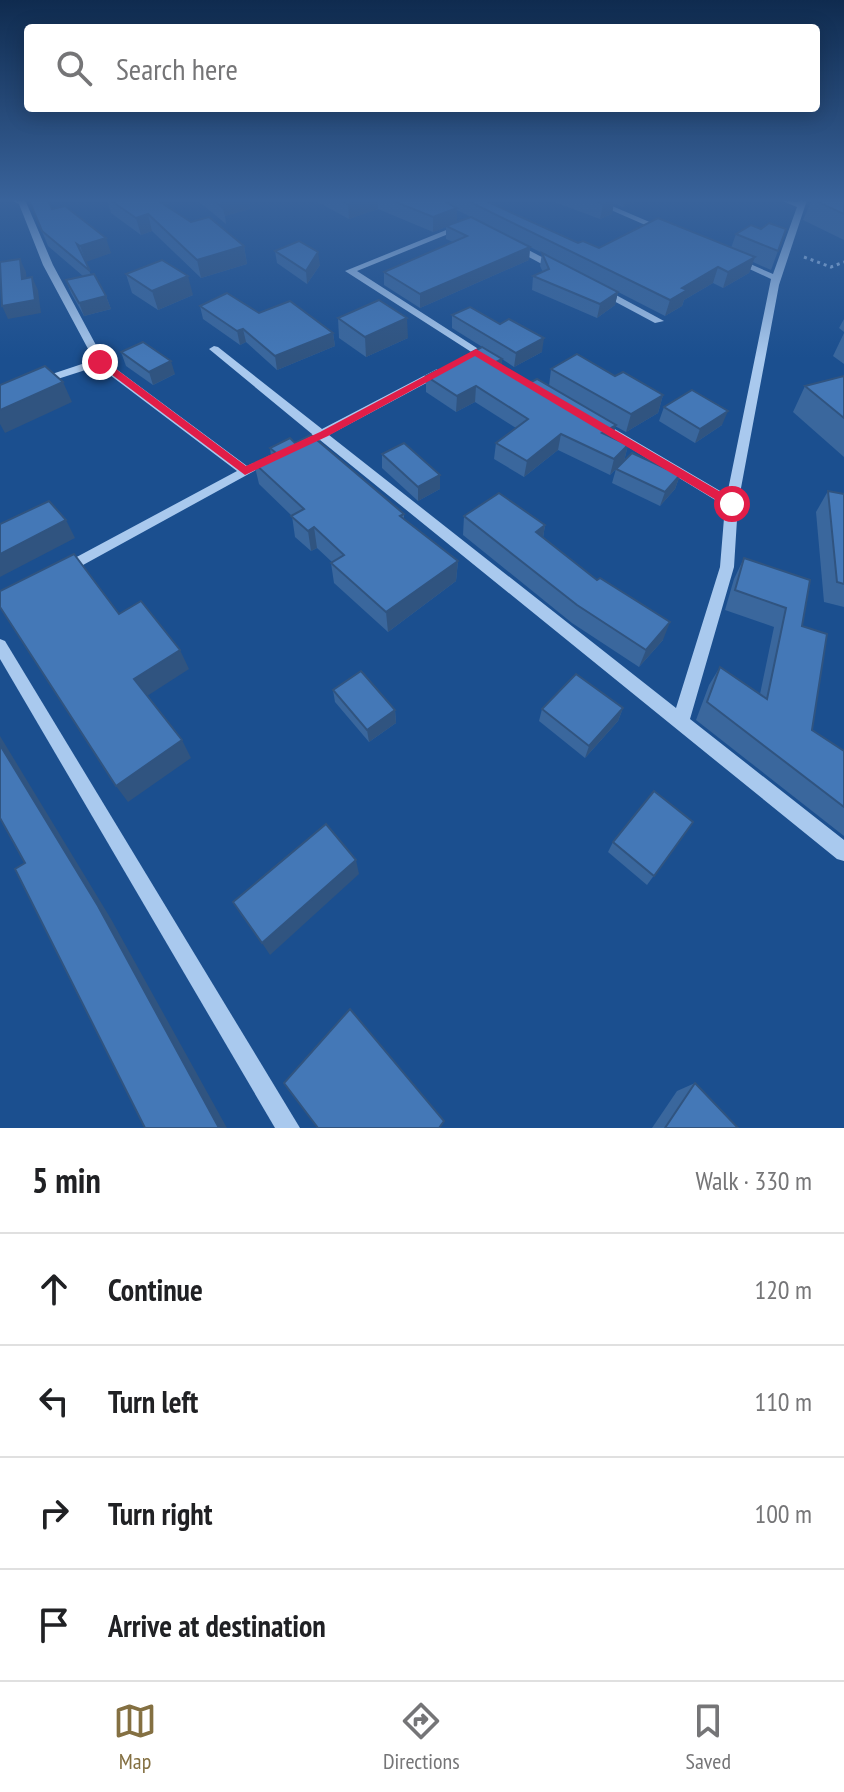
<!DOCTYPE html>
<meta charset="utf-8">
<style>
body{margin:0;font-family:"PT Sans Narrow",sans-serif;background:#f2f2f2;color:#202124}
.stop{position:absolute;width:24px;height:24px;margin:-18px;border:6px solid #e11d48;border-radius:50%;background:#fff}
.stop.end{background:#e11d48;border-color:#fff;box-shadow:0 2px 8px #0008}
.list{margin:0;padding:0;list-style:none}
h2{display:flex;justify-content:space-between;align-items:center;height:104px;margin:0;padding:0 32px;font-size:34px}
h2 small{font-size:26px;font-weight:400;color:#757577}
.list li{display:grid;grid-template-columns:52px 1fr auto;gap:24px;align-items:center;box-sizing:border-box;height:112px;padding:0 32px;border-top:2px solid #e0e0e0}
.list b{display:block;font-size:30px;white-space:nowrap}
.list em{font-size:26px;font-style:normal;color:#757577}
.icon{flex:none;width:44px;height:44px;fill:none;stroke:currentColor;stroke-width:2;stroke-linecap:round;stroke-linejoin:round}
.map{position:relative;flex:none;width:844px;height:1128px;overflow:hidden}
.search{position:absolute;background:#fff;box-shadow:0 4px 20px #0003;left:24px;right:24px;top:24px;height:88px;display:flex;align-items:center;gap:20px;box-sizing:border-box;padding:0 28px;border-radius:8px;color:#757577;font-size:30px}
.sheet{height:552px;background:#fff}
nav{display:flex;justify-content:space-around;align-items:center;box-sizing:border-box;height:112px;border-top:2px solid #e0e0e0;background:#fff;font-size:22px;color:#757577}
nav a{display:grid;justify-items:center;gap:4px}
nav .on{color:#847042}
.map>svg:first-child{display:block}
</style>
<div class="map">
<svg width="844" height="1128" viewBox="0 0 844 1128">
<rect width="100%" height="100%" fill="#1b4f8f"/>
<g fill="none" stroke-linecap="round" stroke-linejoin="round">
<path stroke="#a9c9ee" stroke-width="3" stroke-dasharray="3 4" stroke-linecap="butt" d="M804,257l27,10 13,-5"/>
<g fill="#a9c9ee" fill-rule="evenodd">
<path d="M11,200h12l3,2 27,63 51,95 143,106 23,-11 6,4 -213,117 -5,-1 -2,-4 2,-4 179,-96 -139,-105 -56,18h-8v-4l60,-20 -51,-95 -24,-61z"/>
<path d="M588,200h10l68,29 -7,2z"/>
<path d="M780,200l18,2 1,-2h8l-28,85 -41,219 -4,63 -44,152 154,121v21l-7,-2 -517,-419 -16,8h-8l-2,-3 18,-11 -103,-85 5,-3 4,1 104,82 115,-60h8v4l-116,62 347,273 44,-141 5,-61 -134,-82 6,-4 4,1 126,74 44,-216 -39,-18 7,-2 34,15 24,-67z"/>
<path d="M461,224l7,2 -111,45 123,79v4l-4,1 -131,-84z"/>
<path d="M515,243l44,23 2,2 -8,2 -41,-22 -1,-2z"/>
<path d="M597,288h6l61,33 -9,2 -58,-31z"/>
<path d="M0,639l5,2 295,487h-25l-275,-469z"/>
</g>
</g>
<g fill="#3a679d" fill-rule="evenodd">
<path d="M29,200l23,9 59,44 -26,8 6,14 15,21 5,13 -27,7 -13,-23 -5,-13 17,-4 -35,-30z"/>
<path d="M107,200h74l-17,4 27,18 53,24 3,18 -46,14 -49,-47 -11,4 -30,-22z"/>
<path d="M197,200h52l1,9 -25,7 1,8z"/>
<path d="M314,200h178l-1,4 87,39 21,5h132l5,-14 25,-5h25l-15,41 -18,-8 -4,11 -26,15 -10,-5 -29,17 -2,6 -17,10 -82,-42 35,18 -3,13 -18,13 -65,-28 1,-14 10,-4 -3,-6 2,-13 -12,-6 -1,13 -109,48 -36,-23v-13l69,-30 -7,-3v-12l-13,5 -55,-23 -29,10zM457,210l14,7 -14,5z"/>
<path d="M549,200h86l-1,2 -11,5 -9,-4 -2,11 -12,5z"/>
<path d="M812,200h32v40l-41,-20z"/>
<path d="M275,251l45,14 -13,19 -30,-21z"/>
<path d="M126,274l67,21 -35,15 -26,-17z"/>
<path d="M200,306l59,7 74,20 2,13 -58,24 -31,-28 -6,3 -37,-26z"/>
<path d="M452,315l48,9 42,28 -28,15 -12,-8 -1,8 28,16 20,3 2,-17 64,7 48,19 -5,18 -32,19 -11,-6 -3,12 16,7 -4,16 -14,14 -52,-25 -34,27 -30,-18 2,-16 20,-15 -41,-26 -19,10 -30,-20v-16l58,-28 -32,-20z"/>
<path d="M338,318l70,20 -42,19 -27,-19z"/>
<path d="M844,319v13l-5,-4z"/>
<path d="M844,333v31l-11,-8z"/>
<path d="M121,352l54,22 -22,11 -27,-19z"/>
<path d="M844,376v81l-51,-45 12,-26z"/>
<path d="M664,407l58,18 -27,18 -36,-22z"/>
<path d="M295,443l109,71v5l54,42 -2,20 -68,51 -54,-49 -3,-20 1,-1 -15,-14 -6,3 -16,-14 -3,-21 -33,-32 -5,-21 17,-8 -1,-7z"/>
<path d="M382,454l58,35 -22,12 -36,-33z"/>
<path d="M616,469l64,6 -5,14 -15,17 -48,-23z"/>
<path d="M828,491l16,3v113l-20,-5 -8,-90z"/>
<path d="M464,516l81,9 -2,13 120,102 -24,27 -67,-44 -109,-88z"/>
<path d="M744,558l58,68 10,104 32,21v85l-148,-116 13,-35 11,-18 40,27 14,-67 -49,-17 9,-31z"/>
<path d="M333,690l62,20 1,13 -27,19 -34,-40z"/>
<path d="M623,708l-5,13 -33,37 -46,-37 3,-12z"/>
<path d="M693,822l-46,63 -39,-33 5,-10z"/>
<path d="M695,1083l43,45h-86l25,-37z"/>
</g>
<g fill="#305480">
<path d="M147,200h34l-32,8z"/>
<path d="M220,200h29l1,9 -25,7z"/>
<path d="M361,200h17v9l-29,10 -1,-15z"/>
<path d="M612,200h2l-2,14 -12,5 3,-15z"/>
<path d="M625,200h10l-1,2 -11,5z"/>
<path d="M457,208v15l-24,9v-15z"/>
<path d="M148,214l4,17 -11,4 -5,-17z"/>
<path d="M106,238l5,15 -25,9 -6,-16z"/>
<path d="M244,246l3,18 -46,14 -4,-18z"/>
<path d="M530,247l-1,13 -109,48v-14z"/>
<path d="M318,252l2,13 -13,19 -1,-13z"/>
<path d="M755,257l-6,16 -26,15 5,-16z"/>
<path d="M20,259l6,13 2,20 -6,-13z"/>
<path d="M718,267l-5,16 -29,17 -2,6 -17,10 5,-16 12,-12z"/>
<path d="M188,276l5,19 -35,15 -6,-19z"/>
<path d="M32,277l6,13 3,23 -33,6 -6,-13z"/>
<path d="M618,292l-3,13 -18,13 3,-14z"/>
<path d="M106,296l5,13 -27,7 -5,-13z"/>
<path d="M407,318l1,20 -42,19 -1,-20z"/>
<path d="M243,329l3,13 -6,3 -3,-14z"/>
<path d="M333,333l2,13 -58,24 -2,-14z"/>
<path d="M544,338l-2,14 -28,15 2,-14z"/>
<path d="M502,359l-1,15 -7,-11z"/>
<path d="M171,361l4,13 -22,11 -4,-13z"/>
<path d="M63,382l9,20 -67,31 -5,-9v-14z"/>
<path d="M476,386l-1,16 -19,10 1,-16z"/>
<path d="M663,395l-5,18 -32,19 5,-18z"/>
<path d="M728,411l-6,14 -27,18 5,-14z"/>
<path d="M616,425l-4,16 -10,-8z"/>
<path d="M561,434l-3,16 -34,27 3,-16z"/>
<path d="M628,445l-4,16 -14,14 4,-16z"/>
<path d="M440,475v14l-22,12v-14z"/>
<path d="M680,475l-5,14 -15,17 5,-14z"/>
<path d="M66,520l9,18 -75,39v-23z"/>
<path d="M545,525l-3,19 -6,-12z"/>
<path d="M314,527l3,21 -6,3 -3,-20z"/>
<path d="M458,561l-2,20 -68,51 -2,-20z"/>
<path d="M670,622l-7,18 -24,27 7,-17z"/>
<path d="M180,650l9,19 -45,29 -10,-19z"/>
<path d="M623,708l-5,13 -33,37 4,-12z"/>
<path d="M395,710l1,13 -27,19 -2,-12z"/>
<path d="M0,736l111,183 116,209h-8l-219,-383z"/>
<path d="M182,740l9,18 -63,44 -12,-16z"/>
<path d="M356,860l3,14 -89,81 -8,-12z"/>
</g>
<g fill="#4478b7" stroke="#305480" stroke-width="2">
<path d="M29,200h19l4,9 13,-3 41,32 -26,8 -3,-2 13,27 -48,-40z"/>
<path d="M110,200h47l34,22 18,-5 35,29 -47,14 -49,-46 -12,4z"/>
<path d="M213,200h7l3,8z"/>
<path d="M339,200h22l-13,4z"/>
<path d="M391,200h51l15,8 -24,9z"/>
<path d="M466,200h24l-4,1 92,42 5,-2 16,7 59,-30 97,39 -27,15 -10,-5 -36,21 5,2 -17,10z"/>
<path d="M592,200h20l-9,4z"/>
<path d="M814,200h30v14z"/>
<path d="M471,217l59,30 -110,47 -36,-22 83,-36 -21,-10z"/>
<path d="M769,223l17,6 -8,22 -42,-17 15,-9 10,4z"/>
<path d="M299,241l19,11 -12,19 -31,-20z"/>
<path d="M542,253l76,39 -18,12 -67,-28 16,-7z"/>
<path d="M20,259l2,20 10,-2 3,23 -33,6 -2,-44z"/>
<path d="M162,260l26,16 -36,15 -26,-17z"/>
<path d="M94,274l12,22 -27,7 -13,-23z"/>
<path d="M227,293l32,20 31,-12 43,32 -58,23 -32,-27 -6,2 -37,-25z"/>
<path d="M379,300l28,18 -42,19 -27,-19z"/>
<path d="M470,307l30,17 9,-5 35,19 -28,15 -64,-38z"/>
<path d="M143,342l28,19 -22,11 -28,-20z"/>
<path d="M482,347l20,12 -8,4 35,20 8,-4 79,46 -14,8 26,12 -14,14 -53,-25 -34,27 -31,-18 32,-24 -52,-33 -19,10 -31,-20z"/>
<path d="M577,354l38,22 8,-4 40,23 -32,19 -80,-45z"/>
<path d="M45,366l18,16 -63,28v-25z"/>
<path d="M844,376v42l-39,-32z"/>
<path d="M692,390l36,21 -28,18 -36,-22z"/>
<path d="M311,435l93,79 -4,2 58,45 -72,51 -55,-49 13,-8 -30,-28 -6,4 -17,-15 13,-7 -50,-46 22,-10 -6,-5 20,-10 5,5z"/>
<path d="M404,443l36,32 -22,12 -36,-33z"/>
<path d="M632,453l48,22 -15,17 -49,-23z"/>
<path d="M828,491l16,3v90l-7,-2z"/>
<path d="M499,493l46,32 -9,7 61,48 3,-2 70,44 -24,28 -69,-45 -113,-89z"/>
<path d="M49,501l17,19 -66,34v-30z"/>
<path d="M74,554l45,60 22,-13 39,49 -46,29 48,61 -66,46 -116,-179v-16z"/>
<path d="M744,558l66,22 -8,46 25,8 -15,96 32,21v56l-137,-105 13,-35 47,32 19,-91 -51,-18z"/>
<path d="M361,671l34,39 -28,20 -34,-40z"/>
<path d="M576,674l47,34 -34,38 -47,-37z"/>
<path d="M0,745l98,161 121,222h-74l-130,-259 10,-6 -25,-45z"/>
<path d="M654,791l39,31 -39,54 -41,-34z"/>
<path d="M326,824l30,36 -94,83 -29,-41z"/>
<path d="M350,1009l94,112 -5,7h-121l-34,-45z"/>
<path d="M695,1083l43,45h-73z"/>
</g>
<linearGradient id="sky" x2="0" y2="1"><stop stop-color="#0f2b4f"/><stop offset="0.56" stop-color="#39639b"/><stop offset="1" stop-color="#39639b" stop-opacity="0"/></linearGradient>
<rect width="844" height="358" fill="url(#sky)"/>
<path fill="#e11d48" d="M476,349l260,152v6h-8l-253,-151 -147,80 -83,39 -150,-113 9,-2 142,106 74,-34z"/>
</svg>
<div class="stop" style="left:732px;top:504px"></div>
<div class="stop end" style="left:100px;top:362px"></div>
<div class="search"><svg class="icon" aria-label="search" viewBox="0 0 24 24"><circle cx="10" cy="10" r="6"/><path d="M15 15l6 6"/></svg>Search here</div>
</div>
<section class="sheet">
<h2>5 min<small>Walk · 330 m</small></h2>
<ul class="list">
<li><svg class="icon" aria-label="ahead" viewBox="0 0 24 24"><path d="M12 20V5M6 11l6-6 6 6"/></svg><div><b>Continue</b></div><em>120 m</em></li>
<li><svg class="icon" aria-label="left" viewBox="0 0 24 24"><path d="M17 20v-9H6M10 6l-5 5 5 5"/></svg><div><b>Turn left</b></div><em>110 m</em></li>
<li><svg class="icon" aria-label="right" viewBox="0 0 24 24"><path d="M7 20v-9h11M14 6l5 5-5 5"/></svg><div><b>Turn right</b></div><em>100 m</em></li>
<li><svg class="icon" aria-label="arrive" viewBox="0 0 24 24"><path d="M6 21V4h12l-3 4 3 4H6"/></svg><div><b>Arrive at destination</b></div></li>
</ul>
</section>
<nav>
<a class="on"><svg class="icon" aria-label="map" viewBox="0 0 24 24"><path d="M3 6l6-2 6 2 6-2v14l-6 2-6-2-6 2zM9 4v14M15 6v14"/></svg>Map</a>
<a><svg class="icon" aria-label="directions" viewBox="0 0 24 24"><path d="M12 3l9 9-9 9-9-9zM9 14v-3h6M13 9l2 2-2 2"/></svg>Directions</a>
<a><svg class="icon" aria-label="saved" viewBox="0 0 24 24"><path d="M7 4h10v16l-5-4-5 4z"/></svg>Saved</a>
</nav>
